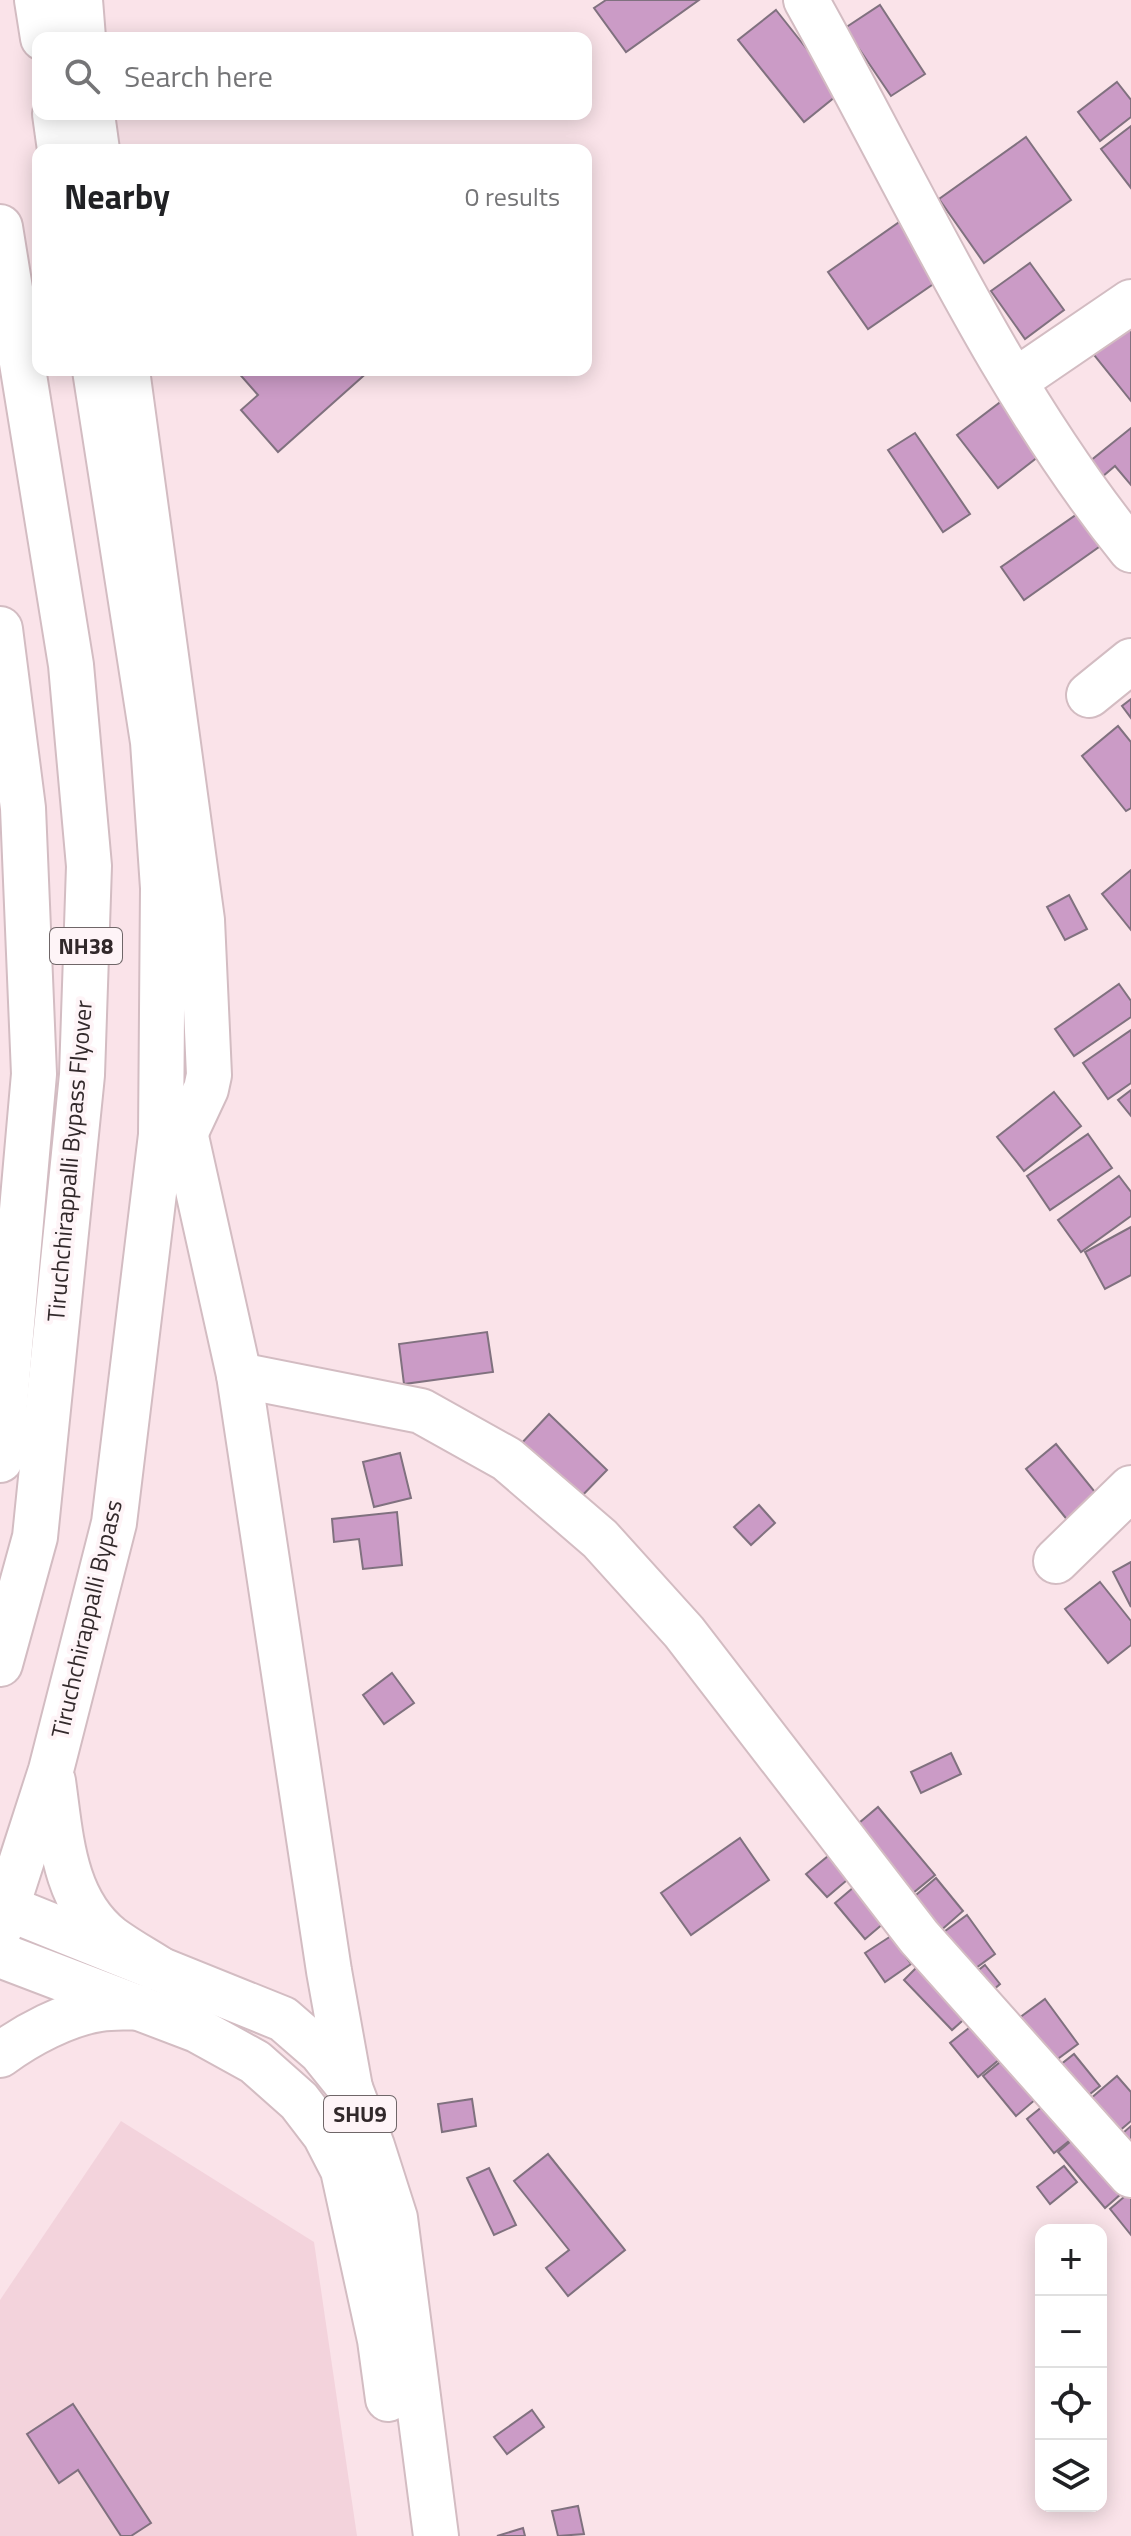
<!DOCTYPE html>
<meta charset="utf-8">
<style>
body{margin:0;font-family:"Titillium Web",sans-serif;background:#f2f2f2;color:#202124}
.controls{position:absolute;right:24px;bottom:24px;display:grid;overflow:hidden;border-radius:16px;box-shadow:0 4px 20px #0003}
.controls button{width:72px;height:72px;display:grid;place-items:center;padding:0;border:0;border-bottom:2px solid #e0e0e0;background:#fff;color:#202124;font:40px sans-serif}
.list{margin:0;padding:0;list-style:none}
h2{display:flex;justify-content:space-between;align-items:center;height:104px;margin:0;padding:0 32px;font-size:34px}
h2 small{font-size:26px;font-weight:400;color:#757577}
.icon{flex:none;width:44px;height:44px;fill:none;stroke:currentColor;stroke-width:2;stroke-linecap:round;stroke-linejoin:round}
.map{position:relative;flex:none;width:1131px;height:2536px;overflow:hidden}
.search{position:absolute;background:#fff;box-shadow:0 4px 20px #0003;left:32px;top:32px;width:560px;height:88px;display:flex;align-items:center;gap:20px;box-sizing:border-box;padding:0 28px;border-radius:16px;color:#757577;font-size:30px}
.panel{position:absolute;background:#fff;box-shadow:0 4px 20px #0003;left:32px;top:144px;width:560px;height:232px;border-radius:16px}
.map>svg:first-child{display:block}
</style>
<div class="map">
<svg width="1131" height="2536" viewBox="0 0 1131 2536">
<rect width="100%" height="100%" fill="#fae3e9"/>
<path fill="#f3d3dc" d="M121,2121l193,121 43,294h-357v-236z"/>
<g fill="#cb9bc6" stroke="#80717f" stroke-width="2">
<path d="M606,0h93l-73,52 -32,-44z"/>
<path d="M880,5l45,69 -34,22 -46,-68z"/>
<path d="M776,10l65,82 -37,30 -66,-82z"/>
<path d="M1117,82l14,18v17l-31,24 -22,-29z"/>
<path d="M1131,126v62l-30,-39z"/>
<path d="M1026,137l45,63 -87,63 -45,-64z"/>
<path d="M905,218l40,58 -77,53 -40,-57z"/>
<path d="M1030,263l34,47 -39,29 -34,-48z"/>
<path d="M1131,317v84l-41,-51z"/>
<path d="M236,370h134l-92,82 -37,-42 17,-15z"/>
<path d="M1007,397l41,52 -50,39 -41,-53z"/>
<path d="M1131,428v57l-16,-19 -19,16 -12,-16z"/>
<path d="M915,433l55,81 -27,18 -55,-82z"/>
<path d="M1083,510l23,32 -82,58 -23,-33z"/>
<path d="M1131,699v19l-9,-12z"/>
<path d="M1118,726l13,16v66l-5,3 -44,-55z"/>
<path d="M1131,870v60l-29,-36z"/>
<path d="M1069,895l18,34 -22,11 -18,-33z"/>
<path d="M1119,984l12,17v16l-57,39 -19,-27z"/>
<path d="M1131,1030v53l-23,16 -25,-36z"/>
<path d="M1131,1090v26l-13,-16z"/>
<path d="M1054,1092l27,34 -57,45 -27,-34z"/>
<path d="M1088,1134l24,34 -62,42 -23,-34z"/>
<path d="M1119,1176l12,16v24l-50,36 -23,-32z"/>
<path d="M1131,1227v48l-26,14 -20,-37z"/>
<path d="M487,1332l6,40 -89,12 -5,-40z"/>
<path d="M549,1414l58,56 -32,33 -57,-56z"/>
<path d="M1056,1444l43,53 -30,25 -43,-53z"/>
<path d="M400,1453l11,45 -37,9 -11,-45z"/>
<path d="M759,1505l16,18 -24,22 -17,-18z"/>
<path d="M397,1512l5,53 -39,4 -4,-30 -25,3 -2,-23z"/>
<path d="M1131,1562v45l-18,-35z"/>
<path d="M1100,1582l31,39v24l-23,18 -43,-54z"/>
<path d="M392,1673l22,30 -30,21 -21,-29z"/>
<path d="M951,1753l10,21 -40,19 -10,-21z"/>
<path d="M878,1807l57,68 -33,27 -56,-68z"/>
<path d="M740,1838l29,42 -78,55 -30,-42z"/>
<path d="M833,1852l20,23 -26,22 -21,-23z"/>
<path d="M936,1878l27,33 -32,28 -28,-33z"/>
<path d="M854,1887l30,36 -19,16 -30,-36z"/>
<path d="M967,1915l28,39 -30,22 -28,-39z"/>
<path d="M891,1936l20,28 -26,18 -20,-29z"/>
<path d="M921,1963l49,51 -18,16 -48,-50z"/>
<path d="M985,1965l15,19 -14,12 -15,-20z"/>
<path d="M1045,1999l33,45 -34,25 -33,-45z"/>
<path d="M979,2020l27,34 -28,23 -28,-34z"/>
<path d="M1010,2054l33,39 -27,23 -33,-40z"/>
<path d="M1074,2054l26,32 -24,19 -26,-32z"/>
<path d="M1117,2076l14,16v29l-20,17 -28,-33z"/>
<path d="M472,2099l4,27 -34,6 -4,-28z"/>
<path d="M1048,2102l26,35 -20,16 -27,-34z"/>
<path d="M1131,2126v31l-15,-18z"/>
<path d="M1084,2130l46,56 -25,22 -47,-56z"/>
<path d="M548,2154l77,96 -57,46 -22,-28 23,-18 -55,-69z"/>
<path d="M1064,2166l13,16 -27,22 -13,-17z"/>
<path d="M489,2168l27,57 -22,10 -27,-57z"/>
<path d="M1131,2191v44l-21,-26z"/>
<path d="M73,2404l78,119 -20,13h-10l-43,-66 -19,13 -32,-49z"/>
<path d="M532,2410l12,17 -37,27 -13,-17z"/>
<path d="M578,2506l6,28 -26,2 -6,-25z"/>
<path d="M523,2528l2,8h-28z"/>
</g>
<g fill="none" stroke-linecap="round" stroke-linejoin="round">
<g stroke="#d3bcc2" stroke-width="48">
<g id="street">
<path d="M806,0c104,185 191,384 325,550"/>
<path d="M1015,381l116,-79"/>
<path d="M1089,695l42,-34"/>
<path d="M239,1375l182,36 86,48 93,80 84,93 235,305 212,238"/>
<path d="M1056,1561l75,-73"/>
</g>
</g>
<g stroke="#d3bcc2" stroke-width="48">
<g id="secondary">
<path d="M80,0l3,38"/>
<path d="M92,114l5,36"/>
<path d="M127,370l75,550 7,155 -3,14 -36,77"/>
<path d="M0,629l23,179 11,266 -34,386"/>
</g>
</g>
<g stroke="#d3bcc2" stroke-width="48">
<g id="primary">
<path d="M0,1905l283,114 38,33 29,36 22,58 23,72 41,318"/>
<path d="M0,1955l197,75 58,32 44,39 26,34 18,35 37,170 8,59"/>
</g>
</g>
<g stroke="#d3bcc2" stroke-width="48">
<g id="highway">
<path d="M37,0l6,38"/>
<path d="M55,114l5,36"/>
<path d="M0,227l71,438 18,201 -7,209 -47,462 -35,127"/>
<path d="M185,1132l54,243 90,596 21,117"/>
<path d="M53,1781c8,55 10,119 58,157 15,11 31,20 47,30"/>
<path d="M0,1928l51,-158 63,-247 47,-388 2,-247 -10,-146 -58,-372"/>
<path d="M0,2055c27,-20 66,-41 100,-46 12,-2 26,-1 38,-2"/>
</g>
</g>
<use href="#street" stroke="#fff" stroke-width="44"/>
<use href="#secondary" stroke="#fff" stroke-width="44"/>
<use href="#primary" stroke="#fff" stroke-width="44"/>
<use href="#highway" stroke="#fff" stroke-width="44"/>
</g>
<g text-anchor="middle" stroke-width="8" stroke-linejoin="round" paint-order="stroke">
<g fill="#fef4f7" stroke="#6f6668" stroke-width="2">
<rect x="50" y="928" width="72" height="36" rx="6"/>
<rect x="324" y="2096" width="72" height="36" rx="6"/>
</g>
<g font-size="22" font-weight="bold" fill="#32292b">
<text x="86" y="954">NH38</text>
<text x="360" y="2122">SHU9</text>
</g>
<g font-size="24" fill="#32292b" stroke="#fef4f7">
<text transform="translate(70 1161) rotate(-85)" y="8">Tiruchchirappalli Bypass Flyover</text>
<text transform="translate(87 1619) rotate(-77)" y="8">Tiruchchirappalli Bypass</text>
</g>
</g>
</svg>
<div class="controls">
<button>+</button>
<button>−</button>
<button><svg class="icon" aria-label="locate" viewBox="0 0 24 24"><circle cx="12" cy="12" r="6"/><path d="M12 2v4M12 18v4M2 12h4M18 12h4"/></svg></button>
<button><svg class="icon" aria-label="layers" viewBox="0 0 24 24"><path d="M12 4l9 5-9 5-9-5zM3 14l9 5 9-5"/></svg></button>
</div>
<div class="search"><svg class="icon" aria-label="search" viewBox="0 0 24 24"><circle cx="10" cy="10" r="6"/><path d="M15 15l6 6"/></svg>Search here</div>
<section class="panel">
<h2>Nearby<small>0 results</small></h2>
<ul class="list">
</ul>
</section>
</div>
